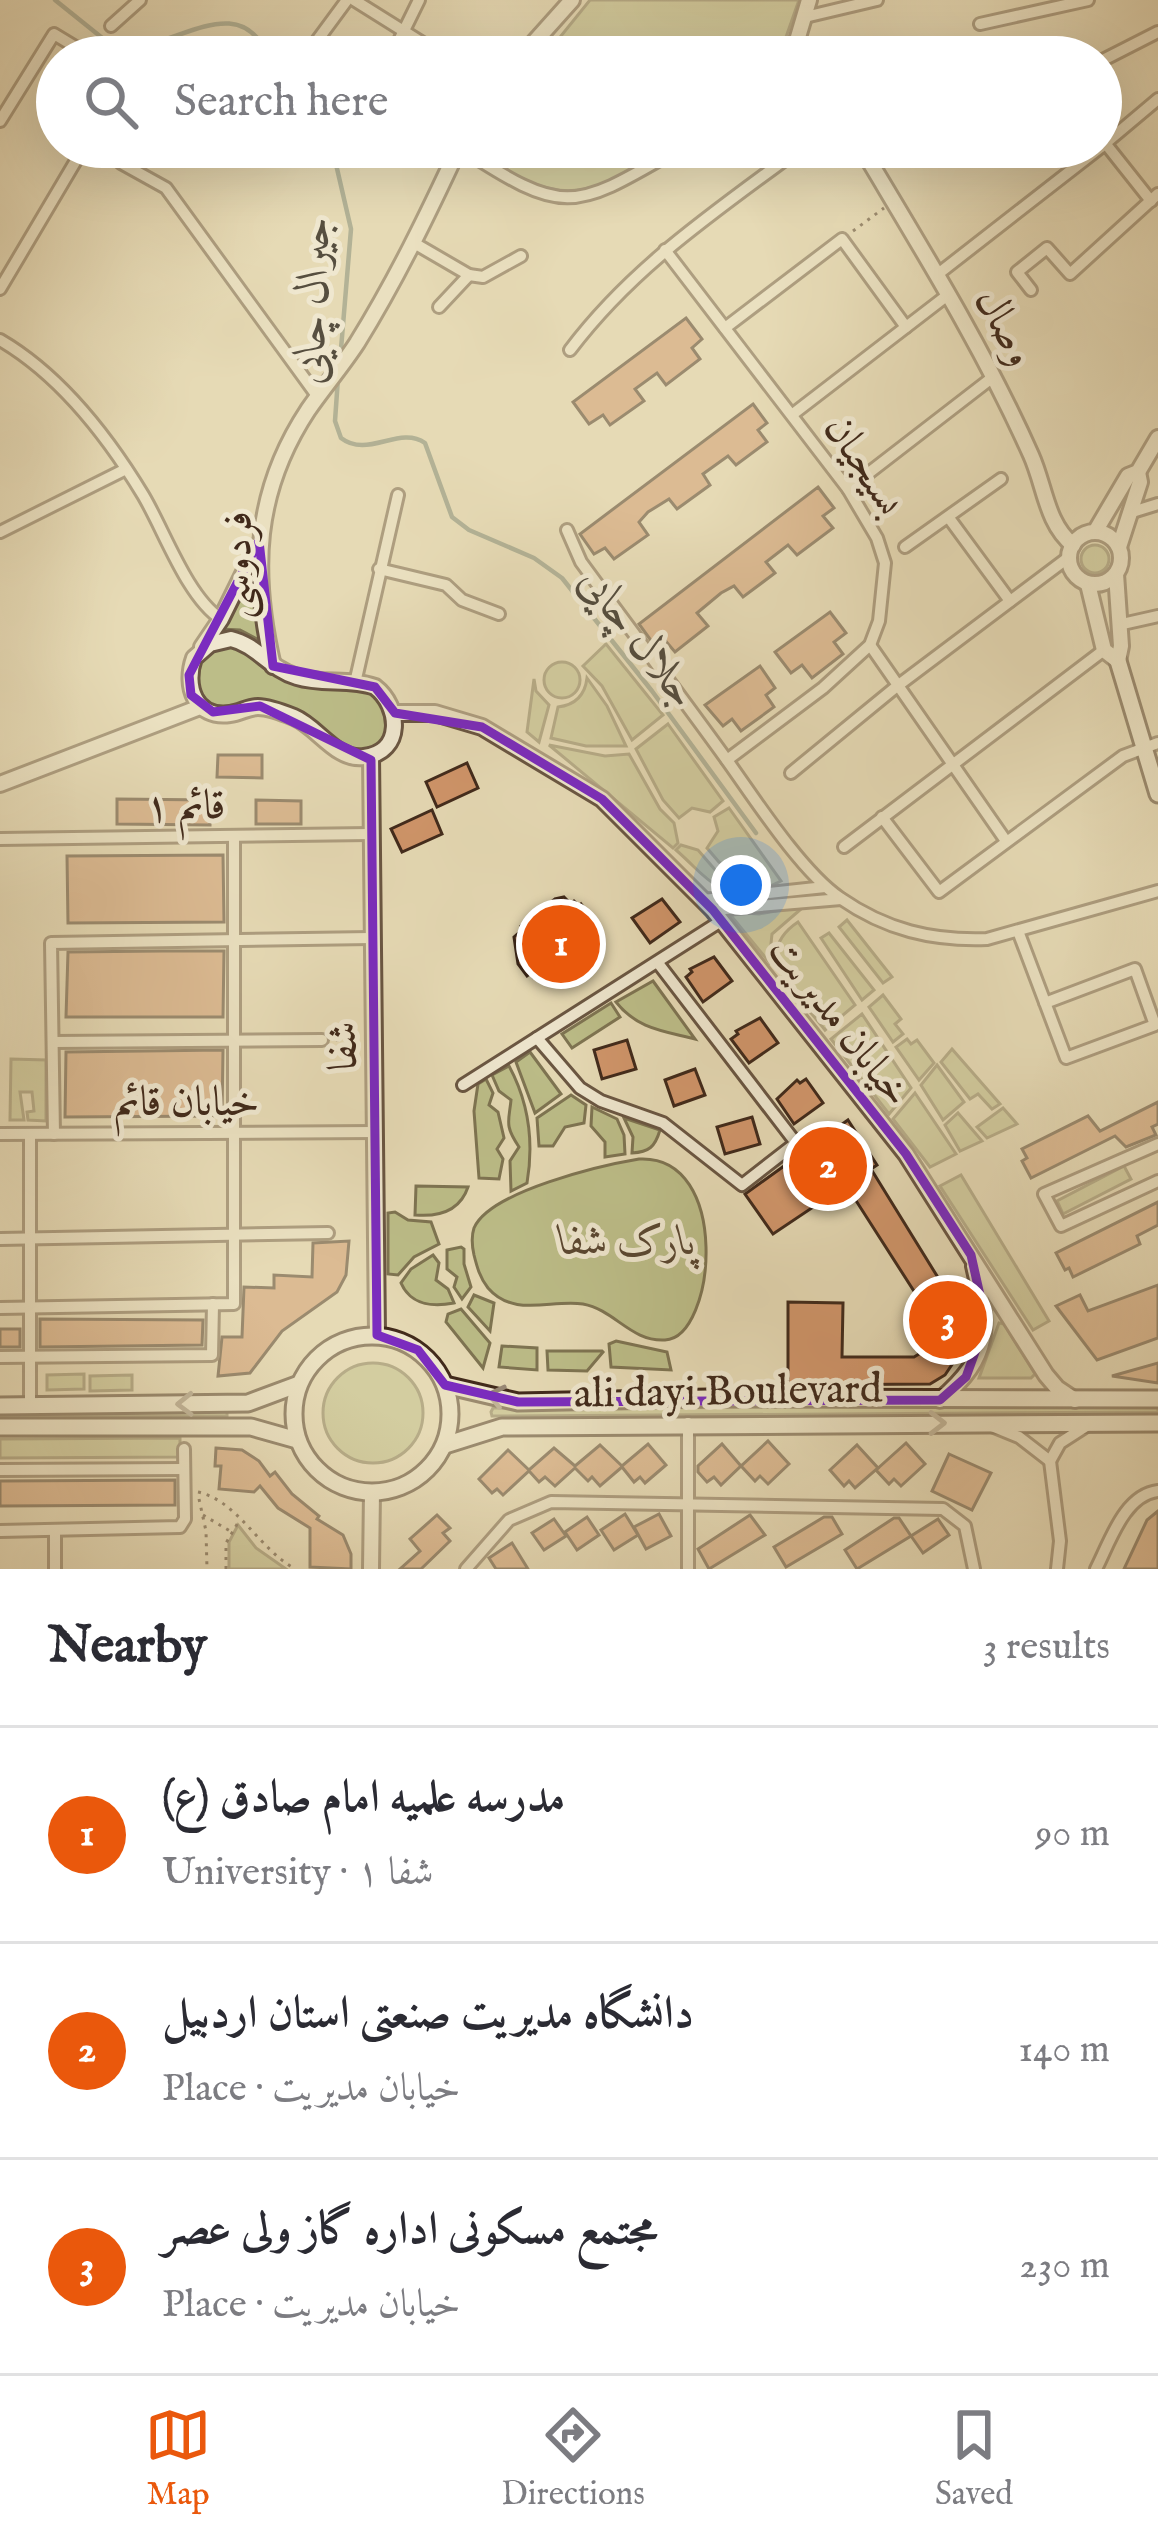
<!DOCTYPE html>
<meta charset="utf-8">
<style>
body{margin:0;font-family:"IM FELL English",Amiri,serif;background:#f7f7f7;color:#2b2b33}
.you{position:absolute;left:741px;top:885px;width:42px;height:42px;margin:-30px;border:9px solid #fff;border-radius:50%;background:#1a73e8;box-shadow:0 0 0 18px #1a73e833}
.badge{display:grid;place-items:center;width:78px;height:78px;border-radius:50%;background:#ea580c;color:#fff;font-size:39px;font-weight:700}
.pin{position:absolute;translate:-50% -50%;border:6px solid #fff;box-shadow:0 3px 12px #0006}
.list{margin:0;padding:0;list-style:none}
h2{display:flex;justify-content:space-between;align-items:center;height:156px;margin:0;padding:0 48px;font-size:51px}
h2 small{font-size:39px;font-weight:400;color:#7c7c81}
.list li{display:grid;grid-template-columns:78px 1fr auto;gap:36px;align-items:center;box-sizing:border-box;height:216px;padding:0 48px;border-top:3px solid #e1e1e2}
.list b{display:block;font-size:45px;white-space:nowrap}
.list p{margin:0;font-size:39px;white-space:nowrap;color:#7c7c81}
.list em{font-size:39px;font-style:normal;color:#7c7c81}
.icon{flex:none;width:66px;height:66px;fill:none;stroke:currentColor;stroke-width:2;stroke-linecap:round;stroke-linejoin:round}
.map{position:relative;flex:none;width:1158px;height:1569px;overflow:hidden}
.search{position:absolute;background:#fff;box-shadow:0 12px 48px #0002;left:36px;right:36px;top:36px;height:132px;display:flex;align-items:center;gap:30px;box-sizing:border-box;padding:0 42px;border-radius:66px;color:#7c7c81;font-size:45px}
.sheet{height:804px;background:#fff}
nav{display:flex;justify-content:space-around;align-items:center;box-sizing:border-box;height:168px;border-top:3px solid #e1e1e2;background:#fff;font-size:33px;color:#7c7c81}
nav a{display:grid;justify-items:center;gap:6px}
nav .on{color:#ea580c}
.map>svg:first-child{display:block}
</style>
<div class="map">
<svg width="1158" height="1569" viewBox="0 0 1158 1569">
<rect width="100%" height="100%" fill="#e6dab5"/>
<filter id="stains"><feTurbulence type="fractalNoise" baseFrequency=".00167" numOctaves="4"/><feColorMatrix values="0 0 0 0 .2 0 0 0 0 .09 0 0 0 0 .02 0 0 0 .5 -.17"/></filter>
<radialGradient id="worn" r=".72"><stop offset=".6" stop-color="#630" stop-opacity="0"/><stop offset="1" stop-color="#630" stop-opacity=".3"/></radialGradient>
<g fill="#bcbd88" stroke="#7e7452" stroke-width="3">
<path d="M590,0h209l-20,57h-235z"/>
<path d="M483,147h187c-86,50 -103,64 -191,6z"/>
<circle cx="1095" cy="559" r="14"/>
<path d="M254,565l7,76 -21,-11 -19,-1 15,-23z"/>
<path d="M220,643l26,4 17,18 94,20 29,16 2,35 -17,16 -24,2 -52,-40 -77,-3 -22,-16 1,-36z"/>
<path d="M606,644l57,71 -31,25 -30,-54 -19,-20z"/>
<circle cx="562" cy="680" r="18"/>
<path d="M587,678l20,28 19,40h-40l-35,-8 7,-31c17,-2 27,-12 29,-29z"/>
<path d="M534,679l2,12 13,14 -10,37 -12,-10z"/>
<path d="M668,724l55,77 -13,11 -18,-4 -13,10 -16,-18 -27,-51z"/>
<path d="M549,745l56,11 24,-2 31,55 14,14 4,20 -5,5z"/>
<path d="M729,808l52,73 -19,9 -43,-28 -12,-14 11,-17 -4,-14z"/>
<path d="M681,845l17,5 19,22 39,21c-45,0 -48,-15 -80,-43z"/>
<path d="M792,908l9,1 -29,25 -3,28 -41,-50 31,2z"/>
<path d="M847,920l45,57 -9,6 -44,-56z"/>
<path d="M798,922l57,83 -30,25c-26,-34 -77,-75 -27,-108z"/>
<path d="M829,933l45,57 -12,10 -41,-62z"/>
<path d="M653,981l42,58c-31,-8 -58,-10 -79,-37z"/>
<path d="M883,995l18,24 -6,5 8,10 -10,8 -24,-35z"/>
<path d="M611,1003l9,14 -48,31 -10,-14z"/>
<path d="M862,1014l49,74 -22,26 -58,-75z"/>
<path d="M907,1039l4,5 6,-4 17,23 -15,17 -23,-33z"/>
<path d="M952,1049l48,55 -8,5 -14,-15 -8,5 -29,-37z"/>
<path d="M530,1052l31,42 -26,19 -19,-51z"/>
<path d="M11,1059l35,1v61l-18,-1 -1,-8 7,-1 -2,-19h-12l4,28h-14z"/>
<path d="M937,1065l27,37 -21,18 -22,-35z"/>
<path d="M509,1066c20,37 25,76 18,117l-16,8 -1,-30 9,-14c-15,-22 -10,-26 -8,-47l-12,-9 -7,-16z"/>
<path d="M486,1079l7,14 -4,12 9,7 6,26 -7,11 6,10 -4,20 -20,-1 -5,-67 4,-27z"/>
<path d="M915,1093l41,61 -26,13 -37,-48z"/>
<path d="M571,1095l15,10 -2,18 -19,4 -12,19h-14l-2,-28z"/>
<path d="M592,1107l25,12 7,16 1,19 -20,3v-15l-14,-16z"/>
<path d="M1003,1108l14,16 -30,14 -10,-11z"/>
<path d="M958,1113l24,28 -22,10 -15,-26z"/>
<path d="M624,1118l36,12c-5,17 -11,22 -28,23l1,-16z"/>
<path d="M639,1159c93,-5 77,179 26,181 -34,2 -50,-30 -82,-36 -32,-5 -69,14 -95,-16 -8,-10 -11,-21 -14,-33 -2,-9 -3,-18 0,-27 16,-37 129,-63 165,-69z"/>
<path d="M1124,1166l7,13 -68,35 -6,-13z"/>
<path d="M961,1175l88,146 -16,9 -93,-144z"/>
<path d="M416,1186l52,1c-8,24 -29,30 -53,28z"/>
<path d="M395,1212l13,8 23,2 8,22 -25,13 -16,18 -10,-1v-61z"/>
<path d="M461,1247l3,2v15l7,23 -9,12 -8,-12 3,-10 -10,-8v-19z"/>
<path d="M433,1255l6,8 -3,17 12,9 6,14c-21,4 -43,3 -53,-20l10,-14z"/>
<path d="M474,1295l20,8 -4,28 -22,-24z"/>
<path d="M461,1309l29,34 -7,25 -37,-46 2,-8z"/>
<path d="M999,1323l5,1 31,50 -4,4h-52z"/>
<path d="M616,1341l51,11 4,18 -60,-3 -2,-23z"/>
<path d="M502,1346l35,2v22l-38,-3z"/>
<path d="M547,1351h55l1,1 -16,19 -39,-1z"/>
<circle cx="373" cy="1413" r="50"/>
<path d="M84,1374v15l-37,1v-15z"/>
<path d="M132,1375v15l-42,1v-15z"/>
<path d="M1101,1405l57,2v5l-666,4 -1,-4 2,-4z"/>
<path d="M227,1409v7h-227v-6z"/>
<path d="M180,1438v19l-180,1v-19z"/>
<path d="M238,1525l18,23 30,21h-57v-27z"/>
</g>
<g fill="none" stroke-linecap="round" stroke-linejoin="round">
<g stroke="#758171" stroke-width="4.5">
<path d="M55,0l61,49c12,-2 26,-2 38,-6 45,-13 90,-43 115,14"/>
<path d="M332,147l19,82 -11,132"/>
<path d="M338,378l-3,43 6,17c27,21 58,-13 84,5l27,74 17,13 65,28 28,20 90,113 104,142"/>
</g>
</g>
<g fill="#d0956a" stroke="#412a1b" stroke-width="3">
<path d="M686,318l16,21 -10,9 8,11 -34,26 -9,-12 -22,16 9,12 -34,24 -7,-10 -14,9 -16,-22z"/>
<path d="M753,404l14,19 -9,7 9,12 -31,23 -8,-9 -25,18 7,11 -33,24 -8,-10 -21,13 -9,10 9,13 -34,24 -9,-11 -11,6 -14,-20z"/>
<path d="M818,487l16,21 -11,8 10,12 -36,27 -9,-10 -22,17 9,11 -32,24 -9,-11 -13,7 -24,20 11,13 -33,26 -11,-13 -9,7 -16,-22z"/>
<path d="M830,612l16,21 -12,9 9,12 -31,24 -10,-13 -11,8 -16,-21z"/>
<path d="M760,666l15,22 -9,7 8,12 -33,24 -9,-12 -9,7 -18,-21z"/>
<path d="M218,755h44v23l-45,-1z"/>
<path d="M467,763l11,25 -41,19 -11,-25z"/>
<path d="M117,799l93,1v25l-93,-1z"/>
<path d="M256,800l45,1v23h-45z"/>
<path d="M432,810l10,24 -40,18 -11,-23z"/>
<path d="M223,855l1,67 -156,1 -1,-67z"/>
<path d="M564,897l7,7 3,-3 5,5 2,-2 13,17 -11,10 -4,-5 -38,36 4,5 -12,10 -2,-4 -4,3 -9,-12 -4,-27 9,-8 -2,-3 34,-27z"/>
<path d="M662,899l18,23 -30,21 -18,-25z"/>
<path d="M162,951h62l-1,66h-157l2,-65z"/>
<path d="M714,957l18,24 -29,21 -17,-25 6,-5 -2,-3z"/>
<path d="M760,1018l18,25 -29,20 -18,-24 7,-5 -2,-3z"/>
<path d="M627,1040l9,29 -34,10 -8,-29z"/>
<path d="M223,1050l-1,66 -157,1 1,-65z"/>
<path d="M695,1069l10,26 -31,11 -9,-26z"/>
<path d="M806,1079l17,24 -29,21 -17,-25 20,-19 3,3z"/>
<path d="M1158,1102v22l-6,3 4,8 -30,12 -11,-11 -84,42 -9,-17 5,-3 -5,-9 66,-33 12,15z"/>
<path d="M752,1117l8,27 -35,10 -8,-27z"/>
<path d="M848,1120l29,45 -6,4 92,149 1,13 -9,29 -10,15 -15,9 -142,1v-83l55,1 -1,54h72l15,-9 6,-15v-9l-89,-139 -73,49 -28,-40z"/>
<path d="M1158,1202v23l-21,11 3,8 -67,33 -4,-9 -4,2 -9,-17z"/>
<path d="M349,1241l-3,34 -9,17 -55,39 -32,42 -32,3 4,-39h20l2,-50 30,1v-13l38,2 1,-34z"/>
<path d="M1158,1285v53l-61,22 -41,-54 24,-11 8,16z"/>
<path d="M40,1319l163,1 -1,25 -162,2z"/>
<rect x="0" y="1329" width="20" height="18"/>
<path d="M1158,1363v20l-46,-7z"/>
<path d="M768,1441l21,23 -21,20 -8,-8 -5,5 -14,-15 -20,19 -7,-8 -7,5 -9,-10v-6l24,-22 19,22z"/>
<path d="M906,1443l19,21 -24,22 -7,-7 -5,5 -13,-14z"/>
<path d="M648,1444l18,21 -21,18 -5,-6 -6,5 -12,-15 -22,19 -8,-9 -4,4 -13,-13 -20,18 -10,-9 -6,5 -10,-11 -26,24 -6,-6 -5,4 -13,-14 29,-29 21,20 25,-22 21,18 25,-21 22,21z"/>
<path d="M857,1445l21,23 -23,20 -6,-7 -5,5 -14,-16z"/>
<path d="M216,1448l26,2 17,11 11,15 5,-4 17,22 27,22 -2,3 26,16 8,19v15l-41,-2v-39l-32,-20 -18,-22 -6,6 -35,-3 2,-23h-6z"/>
<path d="M949,1454l42,19 -19,37 -40,-19z"/>
<path d="M175,1480v25l-175,1v-25z"/>
<path d="M1158,1511v58h-34l23,-49z"/>
<path d="M625,1514l13,21 -24,15 -13,-20z"/>
<path d="M659,1514l12,22 -25,13 -12,-22z"/>
<path d="M437,1515l13,13 -7,5 7,8 -29,28h-21l20,-18 -10,-12z"/>
<path d="M750,1515l15,20 -56,34 -11,-20z"/>
<path d="M587,1517l12,18 -22,15 -12,-18z"/>
<path d="M824,1517h8l10,17 -56,33 -12,-20z"/>
<path d="M894,1518h5l12,18 -54,33 -12,-19z"/>
<path d="M554,1519l12,17 -22,14 -12,-17z"/>
<path d="M938,1519l11,16 -26,18 -12,-17z"/>
<path d="M512,1543l16,26h-32l-7,-11z"/>
</g>
<g fill="none" stroke-linecap="round" stroke-linejoin="round">
<g stroke="#6a5642" stroke-width="16">
<g id="minor">
<path d="M354,0l91,57"/>
<path d="M805,17l72,-17"/>
<path d="M980,24l108,-24"/>
<path d="M111,26l29,-26"/>
<path d="M305,57l42,-57"/>
<path d="M391,57l28,-57"/>
<path d="M1101,61l57,-29"/>
<path d="M0,121l54,-87 38,23"/>
<path d="M1105,143l46,58"/>
<path d="M116,147l5,16 45,25 152,209"/>
<path d="M459,147c108,71 114,63 223,0"/>
<path d="M1101,147l57,-48"/>
<path d="M414,243l55,32 14,2 38,-21"/>
<path d="M665,250l183,239 29,49 8,25 -6,58 -9,24 -47,43 -96,72"/>
<path d="M938,274l163,-127"/>
<path d="M0,289l84,-142"/>
<path d="M1031,290l-14,-18 30,-24 23,26 88,-80"/>
<path d="M439,307l30,-32"/>
<path d="M725,328l117,-89 64,88"/>
<path d="M0,340c60,35 106,94 143,155 21,35 44,102 78,124"/>
<path d="M570,350c64,-85 148,-140 232,-203"/>
<path d="M793,414l156,-120"/>
<path d="M848,489l145,-112"/>
<path d="M1129,513l29,-9"/>
<path d="M949,518l61,83"/>
<path d="M567,530l14,32c49,67 99,133 148,201 27,38 73,109 111,135 46,32 92,43 147,41l171,-48"/>
<path d="M0,532l126,-63"/>
<path d="M905,547l96,-68"/>
<path d="M379,569l67,16 16,15 37,14"/>
<path d="M1118,625l40,-9"/>
<path d="M870,645l136,196"/>
<path d="M355,683l43,-188"/>
<path d="M791,773l105,-86 173,-130"/>
<path d="M882,817l57,75 184,-136 35,-13"/>
<path d="M0,839l370,-5"/>
<path d="M844,847l260,-197"/>
<path d="M703,900l122,-13"/>
<path d="M713,910l128,-11"/>
<path d="M1018,931l48,127 89,-33 -20,-56 -90,34"/>
<path d="M537,1038l43,50 21,13 62,22 79,62 54,-42 -138,-180"/>
<path d="M53,1042l269,-2"/>
<path d="M463,1085l258,-164"/>
<path d="M0,1134l375,-2"/>
<path d="M30,1134v271"/>
<path d="M54,1134l-3,-191 320,-5"/>
<path d="M1158,1144l-114,50 17,32 97,-45"/>
<path d="M0,1239l328,-6"/>
<path d="M0,1308l234,-4v-468"/>
<path d="M0,1357l212,-2 1,-51"/>
<path d="M992,1426l27,11 31,24"/>
<path d="M1050,1461l10,80 -3,28"/>
<path d="M1050,1461l10,-18 31,-20"/>
<path d="M0,1470l184,-1"/>
<path d="M0,1531l180,-4 5,-8 -1,-70"/>
<path d="M55,1569v-38"/>
<path d="M466,1569l43,-49 42,-18 392,7 22,17 9,43"/>
<path d="M688,1569v-146"/>
<path d="M1096,1569c14,-27 28,-74 62,-78"/>
</g>
</g>
<g stroke="#6a5642" stroke-width="20">
<g id="tertiary">
<path d="M521,57l51,-57"/>
<path d="M804,57l-8,-13 13,-44"/>
<path d="M861,147c60,101 122,200 170,308 14,31 15,68 42,90"/>
<circle cx="1095" cy="558" r="26"/>
<path d="M1095,532l33,-56 10,-4 20,-34"/>
<path d="M1119,547l21,-65 -2,-10"/>
<path d="M1088,584l16,66 14,11 3,-15 -5,-72"/>
<path d="M231,639c26,6 39,30 66,38 25,8 53,1 78,10 25,19 29,65 -11,70 -28,4 -46,-30 -70,-40 -10,-4 -26,-10 -36,-10 -10,0 -18,6 -28,7 -35,5 -46,-28 -36,-56l16,-14z"/>
<path d="M202,647l19,-28 36,-73"/>
<path d="M273,666c-22,-94 -19,-174 35,-256 16,-23 34,-44 49,-67 39,-63 71,-129 102,-196"/>
<path d="M395,713h40l47,14 120,72 111,111 193,244 140,221 11,13 18,12"/>
<path d="M371,756l6,579"/>
<path d="M0,784l200,-77"/>
<path d="M940,1400c52,-45 49,-71 34,-134"/>
<path d="M371,1569l1,-76"/>
</g>
</g>
<g stroke="#412a1b" stroke-width="21">
<g id="secondary">
<path d="M1118,661l40,133"/>
<circle cx="372" cy="1414" r="78"/>
<path d="M445,1385l73,17 190,-4 450,1"/>
<path d="M0,1406l248,-3 51,-19"/>
<path d="M0,1427h251l46,13"/>
<path d="M445,1445l57,-18 656,-4"/>
</g>
</g>
<g stroke="#412a1b" stroke-width="3" stroke-dasharray="3 6" stroke-linecap="butt">
<path d="M853,231l31,-23"/>
<path d="M336,1040l26,1"/>
<path d="M198,1492c40,9 60,56 97,77"/>
<path d="M199,1499l7,32 1,38"/>
<path d="M203,1515l27,16"/>
<path d="M226,1569v-26l13,-22"/>
</g>
<use href="#minor" stroke="#efe7cf" stroke-width="10"/>
<use href="#tertiary" stroke="#efe7cf" stroke-width="14"/>
<use href="#secondary" stroke="#efe7cf" stroke-width="15"/>
</g>
<defs><path id="oneway-chevron" d="M-2-3.5L2.5 0L-2 3.5" fill="none" stroke-width="1.6" stroke-linecap="round" stroke-linejoin="round" transform="scale(3)"/></defs>
<g stroke="#988875">
<use href="#oneway-chevron" transform="translate(496 1396) rotate(-167)"/>
<use href="#oneway-chevron" transform="translate(185 1404) rotate(179)"/>
<use href="#oneway-chevron" transform="translate(937 1423)"/>
</g>
<path d="M0 0H1158V1569H0ZM259,541l14,125 102,21 20,26 87,14 120,72 111,111 193,244 65,101 15,67 -20,55 -26,23 -422,2 -73,-17 -27,-35 -41,-15 -6,-575 -111,-54 -47,6 -22,-17 -2,-20z" fill="#e6dab5" fill-opacity=".55" fill-rule="evenodd"/>
<path fill="none" stroke="#7b2cbf" stroke-width="9" stroke-linejoin="round" d="M259,541l14,125 102,21 20,26 87,14 120,72 111,111 193,244 65,101 15,67 -20,55 -26,23 -422,2 -73,-17 -27,-35 -41,-15 -6,-575 -111,-54 -47,6 -22,-17 -2,-20z"/>
<g text-anchor="middle" stroke-width="10" stroke-linejoin="round" paint-order="stroke">
<g font-size="42" fill="#412a1b" stroke="#efe7cf">
<text transform="translate(1007 326) rotate(62)" y="15">وصال</text>
<text transform="translate(866 464) rotate(57)" y="15">بسیجیان</text>
<text transform="translate(235 565) rotate(-89)" y="15">فردوسی</text>
<text transform="translate(185 804) rotate(-1)" y="15">قائم ۱</text>
<text transform="translate(842 1020) rotate(52)" y="15">خیابان مدیریت</text>
<text transform="translate(341 1046) rotate(-91)" y="15">شفا</text>
<text x="187" y="1115">خیابان قائم</text>
<text transform="translate(728 1389) rotate(-1)" y="15">ali dayi Boulevard</text>
</g>
<g font-size="42" font-style="italic" fill="#5a4731" stroke="#efe7cf">
<text x="628" y="1254">پارک شفا</text>
</g>
<g font-size="45" font-style="italic" fill="#564e3f" stroke="#efe7cf">
<text transform="translate(310 300) rotate(-88)" y="16">جیرال چایی</text>
<text transform="translate(641 636) rotate(52)" y="16">جلال چایی</text>
</g>
</g>
<rect width="100%" height="100%" filter="url(#stains)"/>
<rect width="100%" height="100%" fill="url(#worn)"/>
</svg>
<div class="you"></div>
<div class="pin badge" style="left:561px;top:944px">1</div>
<div class="pin badge" style="left:828px;top:1166px">2</div>
<div class="pin badge" style="left:948px;top:1320px">3</div>
<div class="search"><svg class="icon" aria-label="search" viewBox="0 0 24 24"><circle cx="10" cy="10" r="6"/><path d="M15 15l6 6"/></svg>Search here</div>
</div>
<section class="sheet">
<h2>Nearby<small>3 results</small></h2>
<ul class="list">
<li><span class="badge">1</span><div><b>مدرسه علمیه امام صادق (ع)</b><p>University · شفا ۱</p></div><em>90 m</em></li>
<li><span class="badge">2</span><div><b>دانشگاه مدیریت صنعتی استان اردبیل</b><p>Place · خیابان مدیریت</p></div><em>140 m</em></li>
<li><span class="badge">3</span><div><b>مجتمع مسکونی اداره گاز ولی عصر</b><p>Place · خیابان مدیریت</p></div><em>230 m</em></li>
</ul>
</section>
<nav>
<a class="on"><svg class="icon" aria-label="map" viewBox="0 0 24 24"><path d="M3 6l6-2 6 2 6-2v14l-6 2-6-2-6 2zM9 4v14M15 6v14"/></svg>Map</a>
<a><svg class="icon" aria-label="directions" viewBox="0 0 24 24"><path d="M12 3l9 9-9 9-9-9zM9 14v-3h6M13 9l2 2-2 2"/></svg>Directions</a>
<a><svg class="icon" aria-label="saved" viewBox="0 0 24 24"><path d="M7 4h10v16l-5-4-5 4z"/></svg>Saved</a>
</nav>
